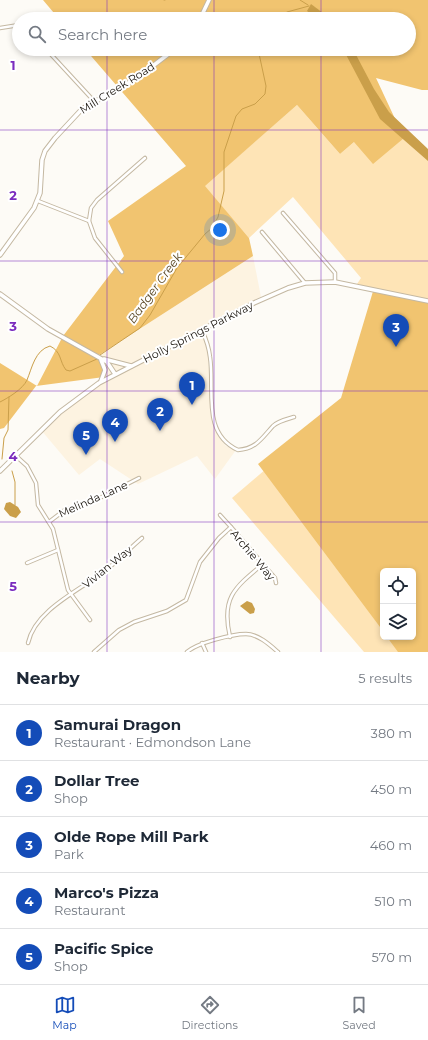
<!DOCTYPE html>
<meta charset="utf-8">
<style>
body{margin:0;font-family:Montserrat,sans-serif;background:#f6f6f7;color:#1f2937}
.controls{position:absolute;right:12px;bottom:12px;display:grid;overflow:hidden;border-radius:6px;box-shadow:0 2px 6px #0003}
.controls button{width:36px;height:36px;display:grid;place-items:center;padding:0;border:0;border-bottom:1px solid #e0e1e3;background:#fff;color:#1f2937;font:20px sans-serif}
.you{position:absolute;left:220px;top:230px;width:14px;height:14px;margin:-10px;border:3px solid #fff;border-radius:50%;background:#1a73e8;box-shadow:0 0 0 6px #1a73e833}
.badge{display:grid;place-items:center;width:26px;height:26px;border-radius:50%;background:#144cb8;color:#fff;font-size:13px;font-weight:700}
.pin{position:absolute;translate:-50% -33px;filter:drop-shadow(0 1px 2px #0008)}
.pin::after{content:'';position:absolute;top:21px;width:14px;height:12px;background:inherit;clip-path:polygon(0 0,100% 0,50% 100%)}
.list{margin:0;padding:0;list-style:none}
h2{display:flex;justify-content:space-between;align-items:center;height:52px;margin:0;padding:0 16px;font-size:17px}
h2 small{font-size:13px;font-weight:400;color:#747a83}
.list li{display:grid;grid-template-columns:26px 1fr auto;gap:12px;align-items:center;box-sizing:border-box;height:56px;padding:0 16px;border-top:1px solid #e0e1e3}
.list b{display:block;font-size:15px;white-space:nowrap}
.list p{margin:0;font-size:13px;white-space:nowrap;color:#747a83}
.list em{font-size:13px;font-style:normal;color:#747a83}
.icon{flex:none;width:22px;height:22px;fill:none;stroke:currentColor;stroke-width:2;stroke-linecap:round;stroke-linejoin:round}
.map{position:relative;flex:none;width:428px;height:652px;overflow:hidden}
.search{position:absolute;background:#fff;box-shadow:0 2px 6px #0003;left:12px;right:12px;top:12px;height:44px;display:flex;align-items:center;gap:10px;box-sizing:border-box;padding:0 14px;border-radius:22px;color:#747a83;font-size:15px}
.sheet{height:332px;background:#fff}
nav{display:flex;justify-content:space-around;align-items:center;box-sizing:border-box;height:56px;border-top:1px solid #e0e1e3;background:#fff;font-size:11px;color:#747a83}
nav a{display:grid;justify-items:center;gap:2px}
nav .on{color:#144cb8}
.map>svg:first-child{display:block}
</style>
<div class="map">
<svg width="428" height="652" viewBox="0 0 428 652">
<rect width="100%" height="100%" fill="#fdfbf6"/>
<path fill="#fdf3e1" d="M253,256l8,41 -58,31 4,12 5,72 8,26 6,8 10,4 -21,29 -18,-23 -59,28 -38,-25 -21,16 -38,-45 64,-50 -6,-25z"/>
<path fill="#fee4b6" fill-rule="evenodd" d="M297,105l43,49 14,-12 50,-4 24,13v501h-64l-132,-154 118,-101 27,-101 -8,-9 -12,-3 4,-6 -68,-81 -44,41 -45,-52zM383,571h30v66h-30z"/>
<g fill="#f1c470">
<path d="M43,0h385v90h-6l-46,-12 28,60 -31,26 -19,-22 -14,12 -43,-49 -92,81 44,52 4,18 -154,99 5,22 -68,9 -32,42 -4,1v-66l37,23 26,-50 61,-80 -16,-35 78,-55 -101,-117h324v-30h-350z"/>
<path d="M374,288l54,12v352h-30l-11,-15h26v-66h-30v60l-125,-167 83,-66z"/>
</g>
<g fill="#ca9f4a">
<path d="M311,4l20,15c-8,0 -17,-2 -24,-8z"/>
<path d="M343,49h10l21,40 15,23 39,37v12l-48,-42z"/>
<path d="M10,502l8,5 3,5 -5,6 -6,-2 -6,-7 2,-6z"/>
<path d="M247,601l5,2 3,6 -1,4 -4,1 -10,-8z"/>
</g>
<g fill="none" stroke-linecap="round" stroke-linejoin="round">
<g stroke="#ca9f4a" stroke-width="1">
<path d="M164,0h1"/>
<path d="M300,0l8,5"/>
<path d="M277,19l10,-7 22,-6"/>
<path d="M100,355l40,-27 10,-13 27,-47 28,-34 7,-6 6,-11 6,-26v-39l12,-36 6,-7 13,-5 10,-10 1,-8 -8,-37"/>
<path d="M0,402c8,-4 23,-13 27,-22 5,-12 8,-30 23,-34 12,6 9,15 16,24l4,1 27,-12"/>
<path d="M2,459l2,-21 4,-8 1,-33"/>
<path d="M12,471l3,11v23"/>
</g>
<g stroke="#c4b8a2" stroke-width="4.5">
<g id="street">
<path d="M0,28l19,-3"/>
<path d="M46,49l48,52"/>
<path d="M38,201l51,20 6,17 27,34"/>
<path d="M283,213l52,60v9"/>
<path d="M89,221l2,-13 6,-8 48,-42"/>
<path d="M262,232l43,51"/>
<path d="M202,330c4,9 7,18 8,27 5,32 -9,76 28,93 18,-1 24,-12 35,-24 5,-5 14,-7 21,-9"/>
<path d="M16,456l11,10 9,17 2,22 15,24 15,61 22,30"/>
<path d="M220,515l11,12"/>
<path d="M49,522l17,-13 22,-5 51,-26"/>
<path d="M27,563l31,-13"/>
<path d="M230,637c-9,-39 4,-49 33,-73"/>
<path d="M28,643c7,-33 52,-53 77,-72 13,-10 25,-23 37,-33"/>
<path d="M202,643l4,9"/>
<path d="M94,652l25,-22 15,-8 33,-11 19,-11 14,-38 19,-24 12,-11 44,51 1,5"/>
<path d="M187,652c10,-9 45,-18 59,-18 12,0 24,11 32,18"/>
</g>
</g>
<g stroke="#c4b8a2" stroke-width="5.5">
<g id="secondary">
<path d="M200,19l9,-19"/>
<path d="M0,255l34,-47 6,-15 2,-33 3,-9 10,-13 27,-29 55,-31 38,-29"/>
<path d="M0,294l48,35 59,33 8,12"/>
<path d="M104,359l27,7"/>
<path d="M101,381l4,-11 -4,-10"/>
<path d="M0,471l60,-59 39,-29 155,-80 34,-15 17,-5 30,-1 93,19"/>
</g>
</g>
<use href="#street" stroke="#fff" stroke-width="2.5"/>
<use href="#secondary" stroke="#fff" stroke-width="3.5"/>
</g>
<path fill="none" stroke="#7b2cbf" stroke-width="1" stroke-opacity="0.55" d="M107,0v19M214,0v19M321,0v19M107,49v603M214,49v603M321,49v603M0,130h428M0,261h428M0,391h428M0,522h428"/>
<g text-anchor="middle" stroke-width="4" stroke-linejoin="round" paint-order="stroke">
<g font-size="11" fill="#19140d" stroke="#fff">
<text transform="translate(117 88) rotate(-32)" y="4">Mill Creek Road</text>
<text transform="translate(198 332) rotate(-27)" y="4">Holly Springs Parkway</text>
<text transform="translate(93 499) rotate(-24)" y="4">Melinda Lane</text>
<text transform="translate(253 555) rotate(50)" y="4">Archie Way</text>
<text transform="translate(107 567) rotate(-39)" y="4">Vivian Way</text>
</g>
<g font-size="12" font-style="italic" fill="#594622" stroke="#fff">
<text transform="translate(155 288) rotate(-54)" y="4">Badger Creek</text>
</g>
</g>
<g font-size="13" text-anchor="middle" font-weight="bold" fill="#7b2cbf" stroke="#fff" stroke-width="4" stroke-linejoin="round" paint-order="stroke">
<text x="13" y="70">1</text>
<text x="13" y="200">2</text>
<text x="13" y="331">3</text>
<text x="13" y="461">4</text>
<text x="13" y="591">5</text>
</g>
</svg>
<div class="controls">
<button><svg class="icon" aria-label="locate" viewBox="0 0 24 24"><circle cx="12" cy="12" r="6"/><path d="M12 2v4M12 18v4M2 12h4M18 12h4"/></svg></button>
<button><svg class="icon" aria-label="layers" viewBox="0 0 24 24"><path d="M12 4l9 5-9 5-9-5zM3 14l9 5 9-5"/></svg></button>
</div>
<div class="you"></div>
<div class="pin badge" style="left:192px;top:405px">1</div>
<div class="pin badge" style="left:160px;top:431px">2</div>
<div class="pin badge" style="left:396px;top:347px">3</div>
<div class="pin badge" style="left:115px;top:442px">4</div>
<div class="pin badge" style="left:86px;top:455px">5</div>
<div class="search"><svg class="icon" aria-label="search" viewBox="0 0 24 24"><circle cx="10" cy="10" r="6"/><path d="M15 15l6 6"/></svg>Search here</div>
</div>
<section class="sheet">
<h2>Nearby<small>5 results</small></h2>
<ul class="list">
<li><span class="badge">1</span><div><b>Samurai Dragon</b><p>Restaurant · Edmondson Lane</p></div><em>380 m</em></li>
<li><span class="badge">2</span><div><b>Dollar Tree</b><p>Shop</p></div><em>450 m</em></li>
<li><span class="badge">3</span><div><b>Olde Rope Mill Park</b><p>Park</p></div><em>460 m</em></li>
<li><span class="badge">4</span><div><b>Marco's Pizza</b><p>Restaurant</p></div><em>510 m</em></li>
<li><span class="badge">5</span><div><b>Pacific Spice</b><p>Shop</p></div><em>570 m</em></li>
</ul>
</section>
<nav>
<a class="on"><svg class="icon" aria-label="map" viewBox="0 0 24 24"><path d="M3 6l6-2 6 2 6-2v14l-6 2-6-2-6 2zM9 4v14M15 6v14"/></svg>Map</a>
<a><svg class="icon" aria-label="directions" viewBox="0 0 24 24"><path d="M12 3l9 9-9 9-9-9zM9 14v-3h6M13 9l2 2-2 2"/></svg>Directions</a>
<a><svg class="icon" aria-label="saved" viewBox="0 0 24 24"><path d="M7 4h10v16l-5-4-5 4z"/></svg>Saved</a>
</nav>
